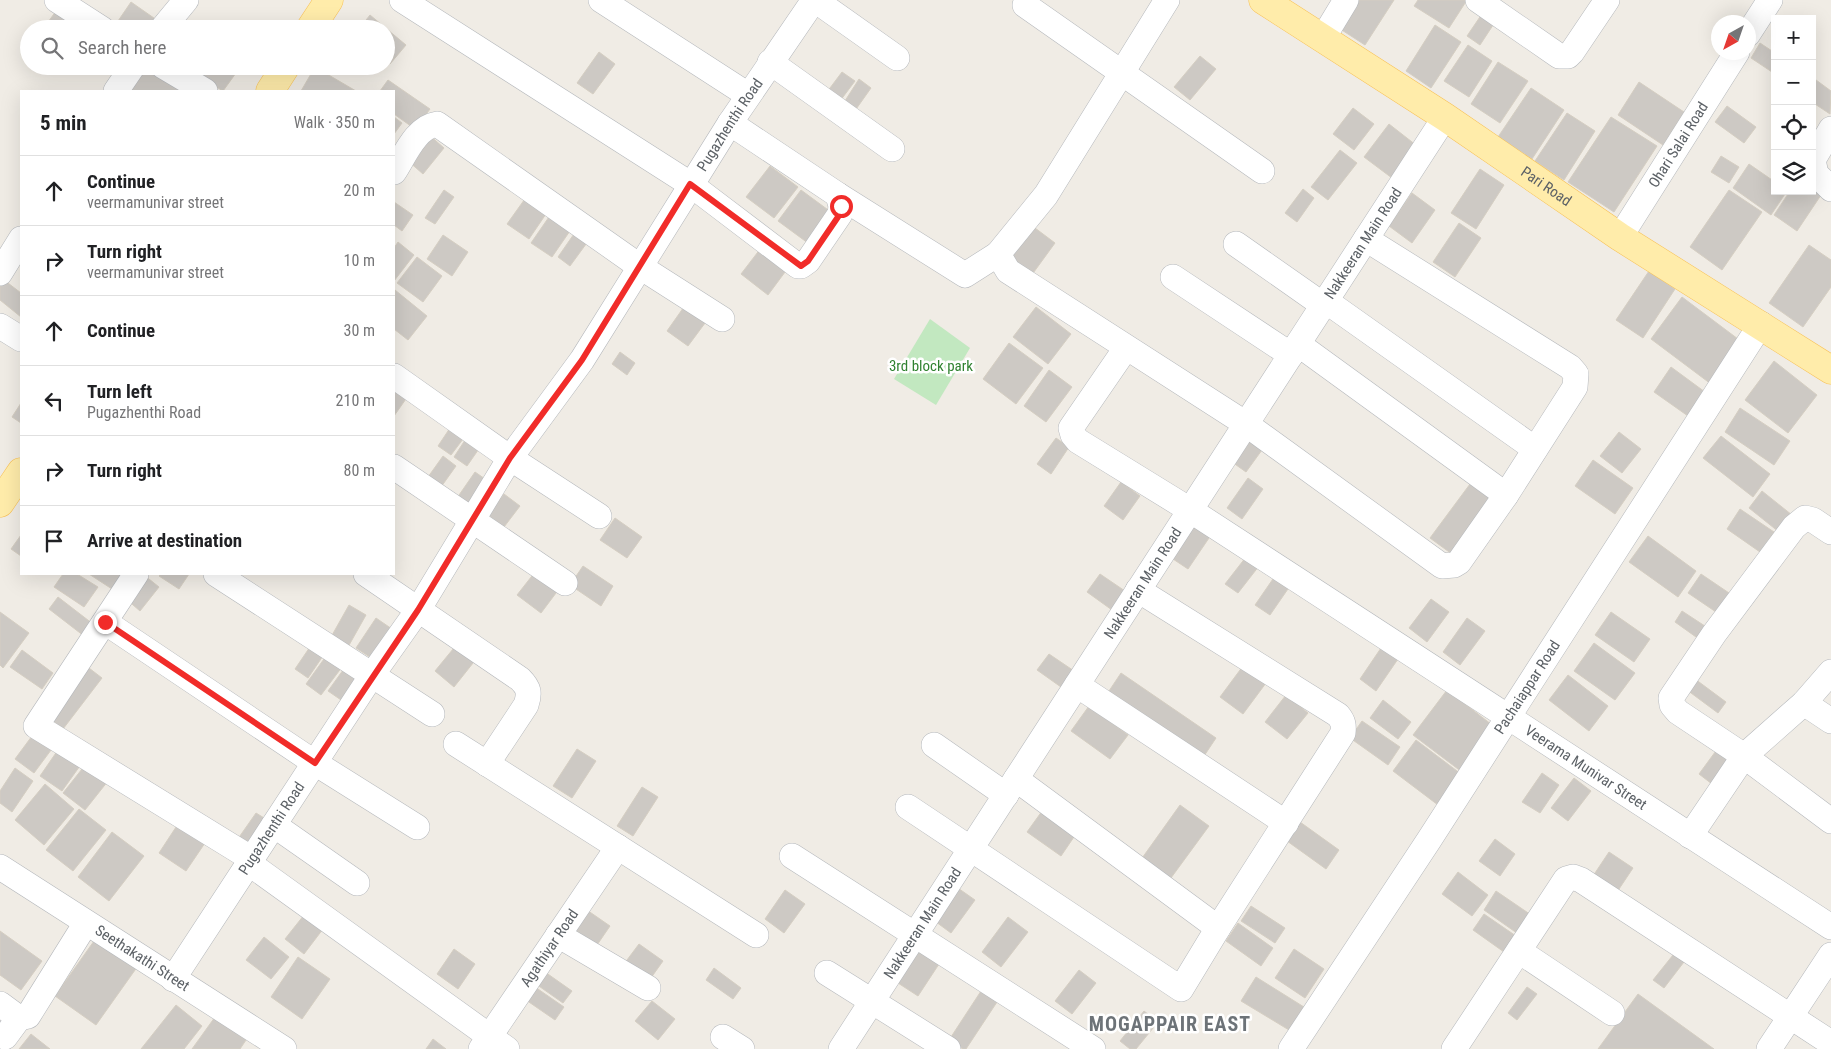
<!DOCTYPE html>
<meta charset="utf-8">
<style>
body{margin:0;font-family:"Roboto Condensed",sans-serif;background:#f2f2f2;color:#202124}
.controls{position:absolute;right:15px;top:15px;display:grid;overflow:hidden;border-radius:0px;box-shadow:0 5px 20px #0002}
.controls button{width:45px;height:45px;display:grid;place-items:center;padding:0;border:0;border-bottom:1px solid #e0e0e0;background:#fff;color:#202124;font:25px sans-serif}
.compass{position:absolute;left:1711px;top:15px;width:45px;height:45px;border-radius:50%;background:#fff;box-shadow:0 5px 20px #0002;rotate:220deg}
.stop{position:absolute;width:15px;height:15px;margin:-11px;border:4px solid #f12c29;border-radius:50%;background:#fff}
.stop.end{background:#f12c29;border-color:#fff;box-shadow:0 1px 5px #0008}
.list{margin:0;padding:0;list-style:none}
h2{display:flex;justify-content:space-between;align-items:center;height:65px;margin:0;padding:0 20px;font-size:21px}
h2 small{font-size:16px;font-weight:400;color:#757577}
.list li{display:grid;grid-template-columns:32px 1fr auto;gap:15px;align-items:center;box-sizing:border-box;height:70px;padding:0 20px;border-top:1px solid #e0e0e0}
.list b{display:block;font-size:19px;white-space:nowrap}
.list p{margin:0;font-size:16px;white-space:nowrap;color:#757577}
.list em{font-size:16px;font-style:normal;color:#757577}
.icon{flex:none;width:28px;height:28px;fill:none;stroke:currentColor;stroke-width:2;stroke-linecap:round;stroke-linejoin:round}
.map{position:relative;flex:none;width:1831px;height:1049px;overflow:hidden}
.search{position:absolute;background:#fff;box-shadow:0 5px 20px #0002;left:20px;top:20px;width:375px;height:55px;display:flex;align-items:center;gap:12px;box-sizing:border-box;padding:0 18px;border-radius:28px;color:#757577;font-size:19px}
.panel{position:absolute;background:#fff;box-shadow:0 5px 20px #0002;left:20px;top:90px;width:375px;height:485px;border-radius:0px}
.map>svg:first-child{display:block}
</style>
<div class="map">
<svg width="1831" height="1049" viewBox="0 0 1831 1049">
<rect width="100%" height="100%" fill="#f0ece5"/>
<path fill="#c2e8c0" d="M930,319l40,29 -34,57 -42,-26z"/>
<g fill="#cdc9c4" stroke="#d5cec2">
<path d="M1351,0h43l-29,45 -31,-20z"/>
<path d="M1418,0h49l-18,28 -35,-22z"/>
<path d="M131,2l30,21 -4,6h-35l-6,-5z"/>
<path d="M59,7l14,10 -9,12h-21z"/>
<path d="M1486,8l13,8 -19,29 -13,-9z"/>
<path d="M370,15l36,30 -16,19 -4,-3v-32h-27z"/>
<path d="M1435,25l26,17 -30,46 -25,-17z"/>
<path d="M1760,43l15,10v21l-24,-16z"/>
<path d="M1468,45l24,16 -23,36 -25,-16z"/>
<path d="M599,52l16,12 -22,30 -16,-11z"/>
<path d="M1200,56l16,13 -26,31 -16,-13z"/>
<path d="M1498,62l30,19 -28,42 -29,-19z"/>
<path d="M146,66l34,24 -1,1h-51z"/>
<path d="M203,66h38l-18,25 -26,-16z"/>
<path d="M315,67l41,24h-55z"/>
<path d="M842,72l13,9 -18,24 -13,-9z"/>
<path d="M1812,77l19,14 -1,23 -18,-12z"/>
<path d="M859,79l12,9 -17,24 -11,-8z"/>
<path d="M388,80l42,29 -15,20 -21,-15v-23h-14z"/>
<path d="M1639,82l45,30 -21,33 -45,-30z"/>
<path d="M1531,88l33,22 -32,49 -34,-22z"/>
<path d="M1727,106l29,21 -12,16 -29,-21z"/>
<path d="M1353,108l21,16 -20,26 -21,-16z"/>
<path d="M1567,113l28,18 -31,49 -29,-19z"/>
<path d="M394,117l8,6 -8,11z"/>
<path d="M1611,117l46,29 -43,66 -46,-30z"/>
<path d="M1389,124l32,25 -25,32 -32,-24z"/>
<path d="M428,134l16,14 -21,26 -16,-14z"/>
<path d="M1340,150l17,13 -29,37 -17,-13z"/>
<path d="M1721,156l18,11 -10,16 -18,-11z"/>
<path d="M1749,164l26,18v9h12l-16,24 -38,-27z"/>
<path d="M770,166l28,21 -24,31 -28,-21z"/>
<path d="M1480,169l24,16 -28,44 -25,-16z"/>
<path d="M1812,184l11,8 -26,39 -23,-16 16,-24h22z"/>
<path d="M1303,189l11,9 -17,24 -12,-9z"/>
<path d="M444,190l10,7 -19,27 -10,-6z"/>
<path d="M801,190l34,25 -23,31 -34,-25z"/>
<path d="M1729,190l33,22 -40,58 -32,-23z"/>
<path d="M1412,193l23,17 -23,33 -23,-17z"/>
<path d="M527,196l21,15 -19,28 -22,-15z"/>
<path d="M394,202l19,13 -11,16 -8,-6z"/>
<path d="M551,214l21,14 -20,29 -21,-14z"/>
<path d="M1459,223l22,15 -26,39 -22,-15z"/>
<path d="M1031,225l24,18 -24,33 -24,-18z"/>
<path d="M576,231l13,9 -19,26 -12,-9z"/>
<path d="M443,235l25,17 -16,24 -25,-17z"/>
<path d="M398,242l16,13 -20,26v-33z"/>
<path d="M1809,245l22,15v27l-28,40 -34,-24z"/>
<path d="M761,248l27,20 -20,27 -27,-21z"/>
<path d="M417,257l25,19 -19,26 -26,-19z"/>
<path d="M1649,271l26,18 -32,49 -27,-18z"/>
<path d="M4,280l17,13v24l-21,-17v-15z"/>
<path d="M395,290l32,26 -19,24 -14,-11z"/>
<path d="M1682,297l60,45 -31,42 -60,-45z"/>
<path d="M686,304l22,15 -20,27 -21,-15z"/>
<path d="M1036,307l35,27 -23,30 -35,-27z"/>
<path d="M1009,343l34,25 -27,36 -33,-25z"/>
<path d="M620,352l15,11 -8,12 -15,-11z"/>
<path d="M1774,361l43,34 -29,38 -43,-33z"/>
<path d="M1671,367l34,25 -17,24 -34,-24z"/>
<path d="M1049,370l23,17 -26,35 -22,-16z"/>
<path d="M394,385l14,11 -14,20z"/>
<path d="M21,403v20l-9,-6z"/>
<path d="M1740,408l50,33 -16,24 -49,-33z"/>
<path d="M452,425l14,10 -15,20 -13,-9z"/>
<path d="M1253,432l14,11 -21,29 -14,-10z"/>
<path d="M1619,432l22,17 -19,24 -22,-17z"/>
<path d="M469,434l14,9 -16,23 -13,-9z"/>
<path d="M1721,436l49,38 -17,23 -50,-39z"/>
<path d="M1056,438l13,9 -18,27 -14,-10z"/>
<path d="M443,456l13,10 -15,21 -13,-10z"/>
<path d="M1593,460l40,28 -18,26 -40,-28z"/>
<path d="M475,472l13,9 -19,26 -12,-9z"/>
<path d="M1248,478l15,11 -21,30 -15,-11z"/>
<path d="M1473,480l26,19 -43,58 -26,-19z"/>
<path d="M1121,482l19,14 -17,24 -19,-14z"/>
<path d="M1762,491l30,24 -13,17 -30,-24z"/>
<path d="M504,494l16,12 -16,21 -16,-12z"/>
<path d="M1740,509l34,23 -14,20 -33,-23z"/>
<path d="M615,518l27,19 -15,21 -27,-18z"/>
<path d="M1193,523l18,12 -23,34 -18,-12z"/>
<path d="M21,535v21l-10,-7z"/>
<path d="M1648,536l48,35 -18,26 -49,-35z"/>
<path d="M1246,557l13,9 -21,27 -13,-9z"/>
<path d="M583,566l30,20 -12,20 -31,-21z"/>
<path d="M539,567l23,18 -21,28 -24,-18z"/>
<path d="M63,574h14l21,13 -14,20 -30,-20z"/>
<path d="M89,574h33l-10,15z"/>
<path d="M161,574h28l-10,15 -20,-13z"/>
<path d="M1100,574l25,17 -13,19 -25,-18z"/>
<path d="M1701,574l31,21 -13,19 -31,-21z"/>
<path d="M144,575l15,12 -19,24 -15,-13z"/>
<path d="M1275,576l15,10 -20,29 -15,-10z"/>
<path d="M58,597l35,27 -9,12 -35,-27z"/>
<path d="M1431,599l18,13 -22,30 -18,-14z"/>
<path d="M349,605l17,10 -18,32 -17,-10z"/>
<path d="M1682,611l29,19 -8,12 -28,-20z"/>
<path d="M0,612l29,21 -26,35 -3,-3z"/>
<path d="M1611,612l39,27 -16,23 -39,-27z"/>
<path d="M376,618l16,11 -19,30 -17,-11z"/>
<path d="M1467,618l18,13 -25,34 -17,-13z"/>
<path d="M314,641l13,9 -19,28 -13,-9z"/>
<path d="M458,643l19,15 -23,29 -19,-16z"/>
<path d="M1594,643l41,30 -20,27 -41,-29z"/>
<path d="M1381,648l17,11 -22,32 -16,-12z"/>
<path d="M22,650l31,23 -11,16 -32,-22z"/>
<path d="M329,652l16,11 -24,32 -15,-11z"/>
<path d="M1049,654l31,21 -12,17 -31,-22z"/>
<path d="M85,665l17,13 -39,51 -16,-13z"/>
<path d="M346,666l16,11 -18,25 -16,-11z"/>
<path d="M1243,666l23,17 -23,31 -23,-17z"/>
<path d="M1121,673l95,65 -16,24 -95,-65z"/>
<path d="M1568,675l40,31 -19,25 -40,-31z"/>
<path d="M1695,679l31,23 -8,11 -31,-23z"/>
<path d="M1447,690l49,38 -34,44 -49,-37z"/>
<path d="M1286,695l22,18 -21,26 -22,-17z"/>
<path d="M1383,700l28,22 -13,17 -28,-21z"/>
<path d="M1089,706l39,29 -18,24 -39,-28z"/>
<path d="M1362,721l38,26 -12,18 -38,-27z"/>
<path d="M35,732l19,14 -20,27 -19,-14z"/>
<path d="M1416,740l49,37 -23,31 -49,-37z"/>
<path d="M1721,744l14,10 -23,30 -13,-10z"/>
<path d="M60,747l22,16 -20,28 -22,-15z"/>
<path d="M577,749l19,12 -24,37 -19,-12z"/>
<path d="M86,764l22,17 -23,29 -22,-17z"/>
<path d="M15,768l18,13 -21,31 -12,-9v-12z"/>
<path d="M1542,773l17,12 -19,28 -18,-11z"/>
<path d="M1574,778l17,13 -23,30 -17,-13z"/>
<path d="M45,784l29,25 -30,36 -29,-25z"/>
<path d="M642,787l16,10 -25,39 -16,-10z"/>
<path d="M1180,805l29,21 -41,56 -28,-21z"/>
<path d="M1045,807l33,24 -17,25 -34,-24z"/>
<path d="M79,809l27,21 -33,41 -27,-21z"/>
<path d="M256,813l13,8 -21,30 -13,-8z"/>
<path d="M180,821l27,19 -21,31 -27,-18z"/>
<path d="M1300,822l39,28 -13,19 -39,-28z"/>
<path d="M112,832l32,24 -35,45 -31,-24z"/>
<path d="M1495,839l20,15 -15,22 -21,-15z"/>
<path d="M1609,852l24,16 -18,27 -24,-16z"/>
<path d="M1458,872l30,23 -16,21 -30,-22z"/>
<path d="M955,886l20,14 -24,33 -19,-14z"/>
<path d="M785,890l20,14 -21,29 -19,-14z"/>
<path d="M1496,891l41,28 -13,19 -40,-28z"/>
<path d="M1251,906l34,22 -10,15 -34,-22z"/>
<path d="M584,908l26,18 -13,19 -26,-18z"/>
<path d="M308,910l18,15 -22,29 -19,-15z"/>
<path d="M1484,914l32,22 -12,16 -31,-22z"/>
<path d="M1008,917l20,15 -27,35 -19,-15z"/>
<path d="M1238,923l35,25 -12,18 -35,-25z"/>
<path d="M0,931l42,30 -21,29 -21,-15z"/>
<path d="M99,934l41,29 -44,62 -41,-29z"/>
<path d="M264,937l25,20 -18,22 -25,-19z"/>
<path d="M639,944l24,17 -15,21 -24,-18z"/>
<path d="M921,948l20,13 -23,35 -20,-13z"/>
<path d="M454,949l21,15 -17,25 -21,-15z"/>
<path d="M1294,949l30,20 -19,29 -30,-20z"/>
<path d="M1677,950l10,8 -23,30 -11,-8z"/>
<path d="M298,957l32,22 -28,40 -31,-22z"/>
<path d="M714,968l27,20 -8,11 -27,-19z"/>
<path d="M1079,970l17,13 -24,31 -17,-13z"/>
<path d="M545,972l27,19 -9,12 -27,-19z"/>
<path d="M1256,977l48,30 -15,23 -48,-29z"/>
<path d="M535,987l29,20 -9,13 -29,-20z"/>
<path d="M1527,987l10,7 -20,26 -9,-7z"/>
<path d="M983,988l16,11 -33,50h-3l-14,-9z"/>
<path d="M1638,994l76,55h-116z"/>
<path d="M652,1001l23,18 -17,21 -23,-19z"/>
<path d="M176,1005l26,21 -18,23h-43z"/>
<path d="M1144,1011l14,11 -22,27h-6l-10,-8z"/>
<path d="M215,1017l31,23 -6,9h-48z"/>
<path d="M31,1034l19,15h-31z"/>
<path d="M433,1039l13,10h-20z"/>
</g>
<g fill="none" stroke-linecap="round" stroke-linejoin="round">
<g stroke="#b5b8bc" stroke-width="26">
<g id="minor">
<path d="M57,0l45,29"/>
<path d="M402,0l288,184 108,82h3l7,-5 32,-47 1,-8 -3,-11"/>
<path d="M601,0l147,95"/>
<path d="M815,0l82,58"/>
<path d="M1167,0l-121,195 -48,59 10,17 238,153 196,142 12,-1 5,-3 47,-67 69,-108 1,-13 -6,-7 -204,-128"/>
<path d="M1478,0l81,56h9l4,-4 35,-52"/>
<path d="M1025,5l237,166"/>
<path d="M162,29l24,-29"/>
<path d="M1748,34l22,-34"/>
<path d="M1323,38l23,-38"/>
<path d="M770,62l122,87"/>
<path d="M163,66l42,25"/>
<path d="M116,91l17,-25"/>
<path d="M730,123l108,72 127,80 33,-21"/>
<path d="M1831,129l-18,31 3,14 15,15"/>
<path d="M394,172c11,-17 22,-45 43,-48l202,142 83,53"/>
<path id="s1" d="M1620,237l117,-185"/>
<path d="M1236,244l87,61"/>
<path d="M0,273l21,-34"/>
<path d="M1173,277l118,78"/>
<path d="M1326,301l209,148"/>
<path d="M0,326l21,13"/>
<path d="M1298,344l208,151"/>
<path id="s2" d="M1126,348l-55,80 2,7 5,6 112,69 641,417"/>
<path d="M394,376l116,82 89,58"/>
<path d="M394,467l171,116"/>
<path d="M1831,532l-18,-12 -8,-2 -11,9 -80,107 -43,64 1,7 6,7 66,44 87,65"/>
<path d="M136,574l-100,152 216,133"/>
<path d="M216,574l216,140"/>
<path d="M366,574l154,105c9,9 10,14 6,26l-39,59"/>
<path d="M105,622l210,141 102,64"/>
<path d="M1077,685l209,138"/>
<path d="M1804,703l27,18"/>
<path d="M456,744l300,191"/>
<path d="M934,745l72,50"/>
<path d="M1016,779l202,149"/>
<path d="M908,807l273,182 37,-61 125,-195c1,-8 0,-12 -5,-18l-200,-125"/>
<path d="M274,825l83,58"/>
<path d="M1690,836l54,-80 60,-53 27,-31"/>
<path d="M792,856l301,193"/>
<path d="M250,864l257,185"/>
<path id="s3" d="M0,867l284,182"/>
<path d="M558,935l90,53"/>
<path d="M1519,951l93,62"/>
<path d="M827,973l121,76"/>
<path id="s4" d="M173,979l199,-304 46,-65 92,-152 72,-98 148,-237 84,-123"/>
<path d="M0,1004l19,14 9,-2 58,-93"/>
<path d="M5,1037l14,-19"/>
<path d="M723,1037l19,12"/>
<path id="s5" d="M481,1049l137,-202"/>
<path id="s6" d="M841,1049l604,-932"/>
<path id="s7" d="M1291,1049l138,-209 332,-516"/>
<path d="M1454,1049l112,-170 7,-2 8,3 250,163"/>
<path d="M1769,1049l62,-94"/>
</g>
</g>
<g stroke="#f8c055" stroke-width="29">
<g id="major">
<path id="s8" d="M1263,0l182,117 175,120 211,133"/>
<path d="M310,29l19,-29"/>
<path d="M270,91l16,-25"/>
<path d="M0,503l21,-31"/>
</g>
</g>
<use href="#minor" stroke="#fff" stroke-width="25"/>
<use href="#major" stroke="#ffecaa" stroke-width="28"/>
</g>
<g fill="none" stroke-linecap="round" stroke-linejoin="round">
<path stroke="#f12c29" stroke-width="6" d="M105,622l210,141 103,-153 92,-152 72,-98 108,-176 111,82 7,-5 32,-47 1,-8"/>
</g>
<g text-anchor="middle" stroke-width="5" stroke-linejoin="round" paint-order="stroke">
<g font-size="15" fill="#5c6166" stroke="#fff">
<text dy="5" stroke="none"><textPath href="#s4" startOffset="1020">Pugazhenthi Road</textPath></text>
<text dy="5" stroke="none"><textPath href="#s1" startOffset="109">Ohari Salai Road</textPath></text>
<text dy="5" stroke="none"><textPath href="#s8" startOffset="339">Pari Road</textPath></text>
<text dy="5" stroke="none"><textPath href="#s6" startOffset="960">Nakkeeran Main Road</textPath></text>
<text dy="5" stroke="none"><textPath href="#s6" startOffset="555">Nakkeeran Main Road</textPath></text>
<text dy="5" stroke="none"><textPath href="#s7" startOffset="432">Pachaiappar Road</textPath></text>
<text dy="5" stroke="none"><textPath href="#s2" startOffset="716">Veerama Munivar Street</textPath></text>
<text dy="5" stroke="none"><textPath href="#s4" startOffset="180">Pugazhenthi Road</textPath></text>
<text dy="5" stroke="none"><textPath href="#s6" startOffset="150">Nakkeeran Main Road</textPath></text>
<text dy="5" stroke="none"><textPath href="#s5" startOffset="122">Agathiyar Road</textPath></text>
<text dy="5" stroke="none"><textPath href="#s3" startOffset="169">Seethakathi Street</textPath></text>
</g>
<g font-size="15" fill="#308230" stroke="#fff">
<text x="931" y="371">3rd block park</text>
</g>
<g font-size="20" font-weight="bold" letter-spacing="1" fill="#6d7378" stroke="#fff">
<text x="1170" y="1031">MOGAPPAIR EAST</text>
</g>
</g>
</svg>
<div class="controls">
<button>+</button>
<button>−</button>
<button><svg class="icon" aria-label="locate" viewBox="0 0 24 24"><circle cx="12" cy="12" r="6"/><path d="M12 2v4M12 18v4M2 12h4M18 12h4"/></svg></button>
<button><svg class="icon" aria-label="layers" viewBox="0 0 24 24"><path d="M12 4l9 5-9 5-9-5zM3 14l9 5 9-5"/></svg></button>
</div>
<svg class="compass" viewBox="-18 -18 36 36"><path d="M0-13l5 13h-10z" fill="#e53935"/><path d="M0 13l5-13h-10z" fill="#757577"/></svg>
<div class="stop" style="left:841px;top:206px"></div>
<div class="stop end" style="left:105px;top:622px"></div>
<div class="search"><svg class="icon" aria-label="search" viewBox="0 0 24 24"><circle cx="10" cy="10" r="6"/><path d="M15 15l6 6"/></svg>Search here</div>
<section class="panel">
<h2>5 min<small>Walk · 350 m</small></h2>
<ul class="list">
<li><svg class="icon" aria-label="ahead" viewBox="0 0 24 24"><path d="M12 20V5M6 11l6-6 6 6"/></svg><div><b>Continue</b><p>veermamunivar street</p></div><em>20 m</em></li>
<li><svg class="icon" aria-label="right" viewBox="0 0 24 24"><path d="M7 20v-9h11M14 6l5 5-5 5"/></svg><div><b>Turn right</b><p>veermamunivar street</p></div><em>10 m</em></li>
<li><svg class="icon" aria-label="ahead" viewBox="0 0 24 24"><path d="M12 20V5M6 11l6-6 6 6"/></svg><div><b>Continue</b></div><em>30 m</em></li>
<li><svg class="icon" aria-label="left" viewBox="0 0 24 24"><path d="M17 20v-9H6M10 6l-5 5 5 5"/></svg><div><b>Turn left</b><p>Pugazhenthi Road</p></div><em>210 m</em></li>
<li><svg class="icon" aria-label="right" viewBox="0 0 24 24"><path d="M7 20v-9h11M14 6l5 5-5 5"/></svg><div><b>Turn right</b></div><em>80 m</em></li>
<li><svg class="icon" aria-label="arrive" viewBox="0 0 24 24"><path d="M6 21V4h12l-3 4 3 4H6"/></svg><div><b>Arrive at destination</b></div></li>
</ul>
</section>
</div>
